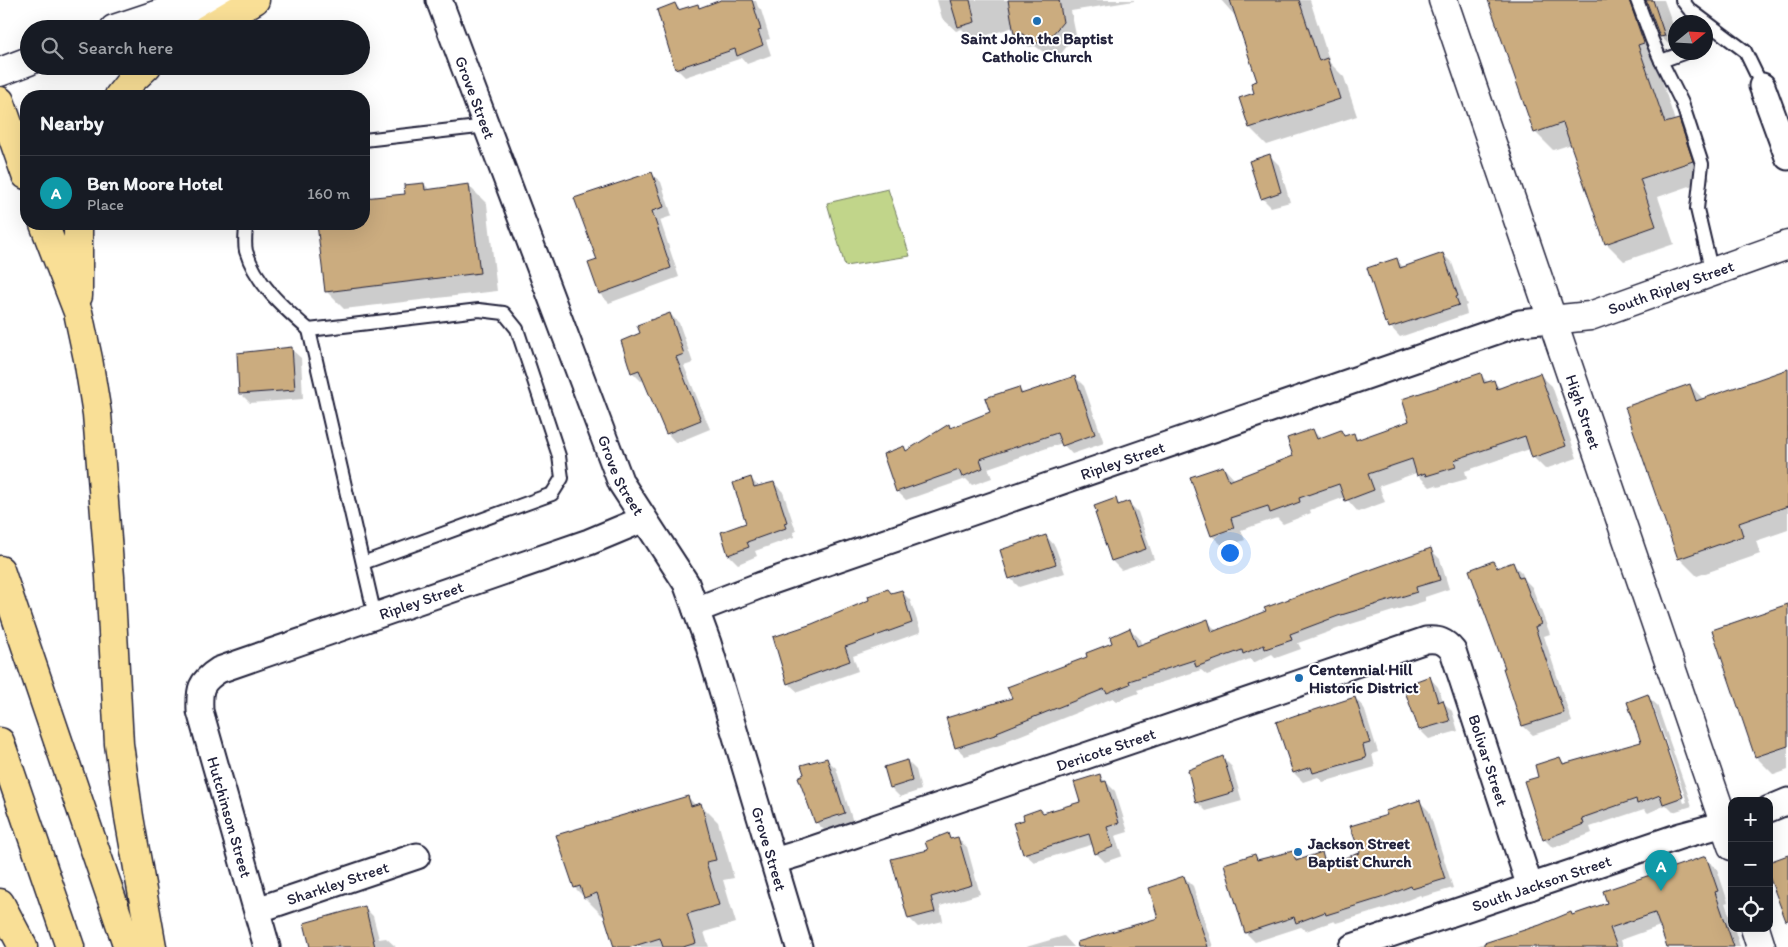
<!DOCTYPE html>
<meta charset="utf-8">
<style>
body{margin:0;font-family:Itim,sans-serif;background:#20242c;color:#f1f3f6}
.controls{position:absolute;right:15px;bottom:15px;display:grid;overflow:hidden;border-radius:10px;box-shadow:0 5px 20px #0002}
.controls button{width:45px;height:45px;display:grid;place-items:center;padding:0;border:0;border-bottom:1px solid #363941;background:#171b24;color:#f1f3f6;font:25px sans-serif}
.compass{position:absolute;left:1668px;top:15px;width:45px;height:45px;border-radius:50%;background:#171b24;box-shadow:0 5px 20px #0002;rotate:72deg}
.you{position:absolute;left:1229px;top:552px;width:18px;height:18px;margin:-12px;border:4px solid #fff;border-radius:50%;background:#1a73e8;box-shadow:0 0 0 8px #1a73e833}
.badge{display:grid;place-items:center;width:32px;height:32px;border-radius:50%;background:#1f6fb2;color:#fff;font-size:16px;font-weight:700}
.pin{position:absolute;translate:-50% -41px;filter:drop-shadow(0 1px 2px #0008)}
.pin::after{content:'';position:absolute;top:26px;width:18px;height:15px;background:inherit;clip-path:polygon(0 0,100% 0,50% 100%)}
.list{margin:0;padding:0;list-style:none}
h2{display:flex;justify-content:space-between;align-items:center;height:65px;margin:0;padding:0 20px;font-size:21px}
h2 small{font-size:16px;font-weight:400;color:#9ea1a6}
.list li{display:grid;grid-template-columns:32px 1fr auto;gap:15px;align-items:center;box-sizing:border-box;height:75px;padding:0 20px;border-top:1px solid #363941}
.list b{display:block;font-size:19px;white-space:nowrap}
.list p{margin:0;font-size:16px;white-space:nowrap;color:#9ea1a6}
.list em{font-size:16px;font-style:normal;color:#9ea1a6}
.icon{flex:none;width:28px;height:28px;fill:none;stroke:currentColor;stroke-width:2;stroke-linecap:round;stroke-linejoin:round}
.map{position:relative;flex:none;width:1788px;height:947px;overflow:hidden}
.search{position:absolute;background:#171b24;box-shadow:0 5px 20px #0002;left:20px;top:20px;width:350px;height:55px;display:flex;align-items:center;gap:12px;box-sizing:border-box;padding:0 18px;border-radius:28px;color:#9ea1a6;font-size:19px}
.panel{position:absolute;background:#171b24;box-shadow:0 5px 20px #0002;left:20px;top:90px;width:350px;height:140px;border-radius:20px}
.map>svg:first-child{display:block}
</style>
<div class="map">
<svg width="1788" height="947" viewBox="0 0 1788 947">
<rect width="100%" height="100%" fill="#fff"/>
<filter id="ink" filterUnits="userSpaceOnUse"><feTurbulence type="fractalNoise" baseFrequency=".02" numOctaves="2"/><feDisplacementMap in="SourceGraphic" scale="10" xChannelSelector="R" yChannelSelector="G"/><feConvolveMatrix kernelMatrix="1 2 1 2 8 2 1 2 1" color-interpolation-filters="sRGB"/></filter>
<g filter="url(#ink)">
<path fill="#c1d58a" stroke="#727c62" d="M888,189l22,67 -65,10 -18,-63z"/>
<g fill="#0003" fill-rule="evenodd">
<path d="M725,0l31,1 2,6 3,3 9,29 -4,1 5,15 -24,9 -5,-6 -57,19 -9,-9 -1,-64 6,6 16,-5 4,4z"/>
<path d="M937,0h197v1l-63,10 5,24 -16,20 -11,1 -14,-10 -6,1 -14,-13 -1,-7 -42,13 -10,-11 -6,2 -14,-13z"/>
<path d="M1221,0h89l20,63 14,14 13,39 -90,29 -17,-17 8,-46 -21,-64z"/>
<path d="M1490,0h174l12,33v18l-15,-14 -10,-26 -3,2 8,50 19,58 3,-1 18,18 14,41 -52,18 16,47 -50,17 -18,-18 -34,-99 -19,6 -18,-18z"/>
<path d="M1270,156l9,9 11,37 -19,5 -9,-9z"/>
<path d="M651,173l10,9 11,34 -12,4 19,57 -70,26 -9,-9 -11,-30 9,-3z"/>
<path d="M424,184l6,6 39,-4 18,18 10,87 -153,18 -18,-18 -8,-67h46v-24l42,-5z"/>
<path d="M1443,254l9,9 15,42 -2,1 2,8 -67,23 -14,-15 10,-63 8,9z"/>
<path d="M670,314l9,9 14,40 -9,3 26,63 -34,14 -9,-10 -22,-53 -4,1 -9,-9 9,-38z"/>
<path d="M291,349l10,9 2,41 -53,4 -9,-9z"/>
<path d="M1788,370v160l-32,11 4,13 -63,22 -18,-18 11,-173 14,15z"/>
<path d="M1480,375l9,8 5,-1 7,7 39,-14 12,11 25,72 -32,11 -12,-12 -3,-8 -65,22 2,8 -29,8 -2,-2 -6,2 -14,-14 -37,13 6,16 -27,10 -13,-15 -35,13 1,3 -28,11 -6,-6 -36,12 4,10 -21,7 -12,-11 -20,-58 31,-11 12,13 60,-23 18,-26 8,8 20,-7 5,5 7,-3 6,6 51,-18z"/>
<path d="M1075,377l9,9 20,57 -32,11 -10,-11 -74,25 4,10 -20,7 -6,-6 -60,21 -9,-9 7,-43 3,3 42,-25 3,2 39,-16 28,-23 6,6z"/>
<path d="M750,478l9,9 15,-4 9,9 13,39 -3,1 1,5 -39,14 2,5 -19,8 -9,-9 18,-31z"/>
<path d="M1115,500l6,6 8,-3 9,9 16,47 -33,11 -9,-9 -16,-47z"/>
<path d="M1046,536l9,10 10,27 -46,14 -9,-9z"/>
<path d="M1431,550l9,9 9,30 -24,8v4l-77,24 -50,18 3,6 -25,9 -4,-4 -19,9 -3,-4 -43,16 -6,-5 -64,20 2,3 -22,8 -4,-3 -107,43v2l-41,13 -9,-9 57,-48 101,-56 16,-14 9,9 3,7 65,-24 10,10z"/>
<path d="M1493,562l6,7 14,-5 9,9 3,7 7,7 18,47 -6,2 28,86 -39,13 -10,-9 -18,-57h1z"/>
<path d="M901,591l9,9 11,32 -68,24 5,15 -60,21 -10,-9 104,-89z"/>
<path d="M1788,605v165l-14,5 -18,-18 -42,-126z"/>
<path d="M1429,677l9,10 6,16 8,8 6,20 -29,8 -9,-9 -15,-44z"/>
<path d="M1647,696l10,9 35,101 -19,6 -7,-7 -18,8 -4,-4 -54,18 2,6 -39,15 -9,-9 -4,-61 20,-20 6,7 77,-22zM1650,705h3l34,97 -3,1z"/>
<path d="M1355,698l9,10 14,44 -6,2 3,13 -52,15 -5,-5 -15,5 -9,-9 -16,-50z"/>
<path d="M1223,758l9,9 10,34 -36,10 -9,-9z"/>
<path d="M826,759l10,9 17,54 -28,9 -9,-9z"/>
<path d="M907,761l9,9 5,20 -21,7 -9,-9 -5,-20z"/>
<path d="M1100,776l15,15 13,41 -13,4 7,20 -17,6 -9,-9 -2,-9 -60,18 -10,-9 58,-50z"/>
<path d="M688,797l8,9 4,-2 18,18 16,56 -11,2 13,43 -32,9 5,15h-93l-11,-32 -2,1 -28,-28z"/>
<path d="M1420,802l9,9 24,77 -31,9 -2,-2 -30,12 -54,16 -2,-2 -28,10 -5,-4 -46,15 -9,-9 -21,-68 30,-10 5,6 33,-9 8,8 20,-6 10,9 30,-9 27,-38z"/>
<path d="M947,835l5,5 5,-2 10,9 13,47 -40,12 3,15 -25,6 -9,-9 20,-68z"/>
<path d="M1705,857l12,12 11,33 -3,1 7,20v5h2l6,19h-72l-8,-21 -39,14 2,7h-150l136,-43z"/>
<path d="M1184,877l9,9 20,61h-99l46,-28z"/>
<path d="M364,907l9,9 6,23 7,-1 10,9h-84z"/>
<path d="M1064,936l10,11h-48z"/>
</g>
<g fill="#cbac7f" stroke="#22223b">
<path d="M721,0h31l9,30 -3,1 5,14 -26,11 -2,-7 -60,20 -18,-59 18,-7 3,7 20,-6 1,4z"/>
<path d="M950,0h20l5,22 -17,5z"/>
<path d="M1008,0h51l4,22 -17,20 -11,1 -14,-10 -7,1z"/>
<path d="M1230,0h69l20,61 8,-3 13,41 -91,29 -10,-30 15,-5 -3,-10 6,-2z"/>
<path d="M1488,0h141l15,43 -6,2 27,78 14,-4 14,42 -53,18 16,47 -51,18 -42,-121 -29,10z"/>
<path d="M1646,0h7l12,36 -5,1z"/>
<path d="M1270,154l11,38 -20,7 -12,-38z"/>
<path d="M652,172l12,35 -12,4 19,57 -72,26 -11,-31 9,-3 -23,-62z"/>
<path d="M424,183l1,7 44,-6 11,89 -155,19 -8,-68h47v-26l41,-4 -1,-9z"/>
<path d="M1443,253l15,43 -2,1 3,8 -70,23 -2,-6 -2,1 -18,-55 30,-10 3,10z"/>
<path d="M670,313l14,41 -8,3 25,63 -35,14 -27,-64 -8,3 -10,-32 19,-8 -3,-8z"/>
<path d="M292,347l3,43 -56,4 -2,-41z"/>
<path d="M1788,369v137l-49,17 4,13 -65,23 -53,-152 65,-23 6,17z"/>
<path d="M1481,373l3,10 10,-3 3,9 43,-16 26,73 -34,12 -7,-22 -71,24 2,7 -30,9 -1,-3 -8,3 -5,-17 -44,15 6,16 -29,11 -6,-17 -40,14 1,4 -30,11 -2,-7 -37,12 3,10 -23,8 -21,-59 33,-11 6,15 64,-25 -6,-18 26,-9 4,10 24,-9 3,6 10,-3 2,7 53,-19 -7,-22z"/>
<path d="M1075,376l20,58 -33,12 -5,-13 -77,26 3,9 -21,9 -3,-7 -63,22 -13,-38 21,-8 2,5 43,-27 1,4 40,-16 -5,-14 34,-11 2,7z"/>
<path d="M751,477l3,10 20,-5 13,40 -3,1 2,5 -39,14 2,5 -21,8 -7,-23 25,-9 -13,-40z"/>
<path d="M1116,498l2,7 11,-4 17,48 -35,12 -16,-48h2l-3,-7z"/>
<path d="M1046,535l10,29 -47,15 -9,-29z"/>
<path d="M1431,548l9,32 -24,7 1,5 -79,24 -48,18 2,6 -27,9 -1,-4 -21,9 -1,-4 -46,17 -2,-7 -65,21 1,3 -23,9 -3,-4 -107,43 1,2 -43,14 -9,-30 66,-20 -5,-11 80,-30 -1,-4 26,-10 -2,-6 20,-9 7,18 71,-27 4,13 54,-21 -2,-3z"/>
<path d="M1493,561l4,7 16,-6 6,16 4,-1 18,47 -6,3 29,86 -42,13 -19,-58h2l-36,-98z"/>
<path d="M888,589l3,4 11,-3 10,33 -67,24 5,14 -63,23 -14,-47 39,-13 57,-24 -1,-4z"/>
<path d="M1788,604v142l-33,11 -43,-127z"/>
<path d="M1430,676l8,26 5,-2 7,21 -31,9 -16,-44z"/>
<path d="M1648,694l35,103 -20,7 -3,-9 -23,9 -1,-5 -54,19 2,6 -41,16 -19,-59 14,-4 -3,-12 25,-8 3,7 78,-22 -14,-40z"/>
<path d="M1355,697l15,46 -7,2 3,13 -53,15 -2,-6 -18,6 -17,-51 23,-8v1z"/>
<path d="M1223,756l11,36 -38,11 -8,-33z"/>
<path d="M827,758l18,55 -30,10 -17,-46 6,-3 -3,-9z"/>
<path d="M907,760l5,21 -22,7 -6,-21z"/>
<path d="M1100,774l2,8 4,-1 13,42 -12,4 6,20 -18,7 -6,-20 -66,20 -10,-31 11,-3 -1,-5 17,-6 3,4 37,-11 -6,-20z"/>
<path d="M688,796l3,10 10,-3 15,57 -10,2 13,43 -32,9 9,29 -13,4h-20l-3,-9 -29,9h-17l-17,-54 -13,5 -4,-12 -6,2 -18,-53z"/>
<path d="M1420,800l25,79 -33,10 -1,-3 -30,12 -55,17 -1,-3 -29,11 -2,-6 -49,16 -21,-69 31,-10 2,6 36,-9 3,10 26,-9 3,12 35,-11 -10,-27 37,-11 -2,-4z"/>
<path d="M948,833l2,6 8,-2 14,48 -41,12 4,15 -27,7 -17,-60 37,-9 -3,-8z"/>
<path d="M1788,855v65l-2,1 -17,-45v-14z"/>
<path d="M1706,856l12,35 -3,1 19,55h-67l-12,-34 -45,15 7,19h-133v-4l56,-18 31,-13 1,3 35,-12 -4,-12z"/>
<path d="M1184,876l24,71h-130l-1,-5 81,-24 -9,-30z"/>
<path d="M365,906l10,41h-65l-6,-24z"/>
</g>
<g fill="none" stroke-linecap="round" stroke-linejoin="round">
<g stroke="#22223b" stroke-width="16">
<g id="lane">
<path d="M1637,0l15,40 9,21 25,-9"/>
<path d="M1682,0l7,9 56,42 17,35"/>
<path d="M1661,61l21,42 20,61 -5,45 15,64"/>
<path d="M364,140l123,-14"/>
<path d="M246,224c0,8 -2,19 0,27 10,33 38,57 63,79"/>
<path d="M363,563l189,-69 10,-16 -3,-22 -42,-127 -13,-16 -25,-3 -170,20 66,286"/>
</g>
</g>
<g stroke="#22223b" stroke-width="29">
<g id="street">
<path id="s1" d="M439,0l182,483 65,100 22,60 91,304"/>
<path d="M1762,86l26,71"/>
<path id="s2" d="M696,610l65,-25 759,-262 31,-3"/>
<path d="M1769,809l19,-8"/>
<path id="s3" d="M774,861l30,-9 622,-212c13,-1 19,1 27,11l77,236"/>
<path id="s4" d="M257,910l160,-54"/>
<path id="s5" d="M267,947l-67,-236c-1,-22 0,-29 19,-41l370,-128 55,-23"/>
<path id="s6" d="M1352,947l328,-111 52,-14"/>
</g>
</g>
<g stroke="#22223b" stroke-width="31">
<g id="secondary">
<path id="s7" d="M1443,0l289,846"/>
<path d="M114,29l57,-19 81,-10"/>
<path d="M0,72l29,-11"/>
<path id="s8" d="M1551,320l39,-4 198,-71"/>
<path d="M1755,928l6,19"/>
</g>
</g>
<g stroke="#22223b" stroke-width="31">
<g id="highway">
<path d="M206,29l49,-29"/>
<path d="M119,96l11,-14 17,-16"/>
<path d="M0,101l26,74"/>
<path d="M44,224l34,88 10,47 9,55 13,163 9,167 10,73 23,130"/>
<path d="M78,224v72"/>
<path d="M0,570l128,377"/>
<path d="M0,742l70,205"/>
<path d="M0,903l23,44"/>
</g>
</g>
<use href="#lane" stroke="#fff" stroke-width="12"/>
<use href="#street" stroke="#fff" stroke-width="25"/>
<use href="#secondary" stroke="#fff" stroke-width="28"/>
<use href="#highway" stroke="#f9df96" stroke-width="28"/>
</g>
</g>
<g fill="#1f6fb2" stroke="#fff" stroke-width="2">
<circle cx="1037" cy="21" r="5"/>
<circle cx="1299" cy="678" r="5"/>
<circle cx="1298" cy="852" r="5"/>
</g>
<g text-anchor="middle" stroke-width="4" stroke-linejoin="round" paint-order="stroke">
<g font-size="16" font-weight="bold" fill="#22223b" stroke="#fff" text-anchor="start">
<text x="1037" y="44" text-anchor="middle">Saint John the Baptist<tspan x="1037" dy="18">Catholic Church</tspan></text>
<text x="1309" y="675">Centennial Hill<tspan x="1309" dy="18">Historic District</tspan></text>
<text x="1308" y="849">Jackson Street<tspan x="1308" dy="18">Baptist Church</tspan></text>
</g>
<g font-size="16" fill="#22223b" stroke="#fff">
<text dy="6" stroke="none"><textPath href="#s1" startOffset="104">Grove Street</textPath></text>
<text dy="6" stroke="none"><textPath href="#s8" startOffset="125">South Ripley Street</textPath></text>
<text dy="6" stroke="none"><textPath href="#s7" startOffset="435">High Street</textPath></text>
<text dy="6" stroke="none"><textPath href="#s2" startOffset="452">Ripley Street</textPath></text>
<text dy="6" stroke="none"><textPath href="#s1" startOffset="509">Grove Street</textPath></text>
<text dy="6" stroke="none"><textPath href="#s5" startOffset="508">Ripley Street</textPath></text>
<text dy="6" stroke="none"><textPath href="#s3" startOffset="350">Dericote Street</textPath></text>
<text dy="6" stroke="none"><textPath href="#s3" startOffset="834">Bolivar Street</textPath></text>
<text transform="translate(230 817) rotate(74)" y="6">Hutchinson Street</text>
<text dy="6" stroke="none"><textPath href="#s1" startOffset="914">Grove Street</textPath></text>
<text dy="6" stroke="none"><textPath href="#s4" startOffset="85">Sharkley Street</textPath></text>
<text dy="6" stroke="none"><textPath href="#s6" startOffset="200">South Jackson Street</textPath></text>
</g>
</g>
</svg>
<div class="controls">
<button>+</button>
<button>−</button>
<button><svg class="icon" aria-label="locate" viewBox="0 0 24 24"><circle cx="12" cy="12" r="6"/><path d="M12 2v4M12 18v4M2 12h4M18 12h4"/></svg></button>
</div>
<svg class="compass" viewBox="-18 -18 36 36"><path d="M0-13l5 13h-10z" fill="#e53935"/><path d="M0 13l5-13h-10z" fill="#9ea1a6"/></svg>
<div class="you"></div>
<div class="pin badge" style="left:1661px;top:891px;background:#0f9aa8">A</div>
<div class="search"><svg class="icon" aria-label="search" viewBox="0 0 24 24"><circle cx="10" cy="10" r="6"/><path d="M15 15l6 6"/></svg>Search here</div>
<section class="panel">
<h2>Nearby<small></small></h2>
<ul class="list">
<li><span class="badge" style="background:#0f9aa8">A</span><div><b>Ben Moore Hotel</b><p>Place</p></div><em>160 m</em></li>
</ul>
</section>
</div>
